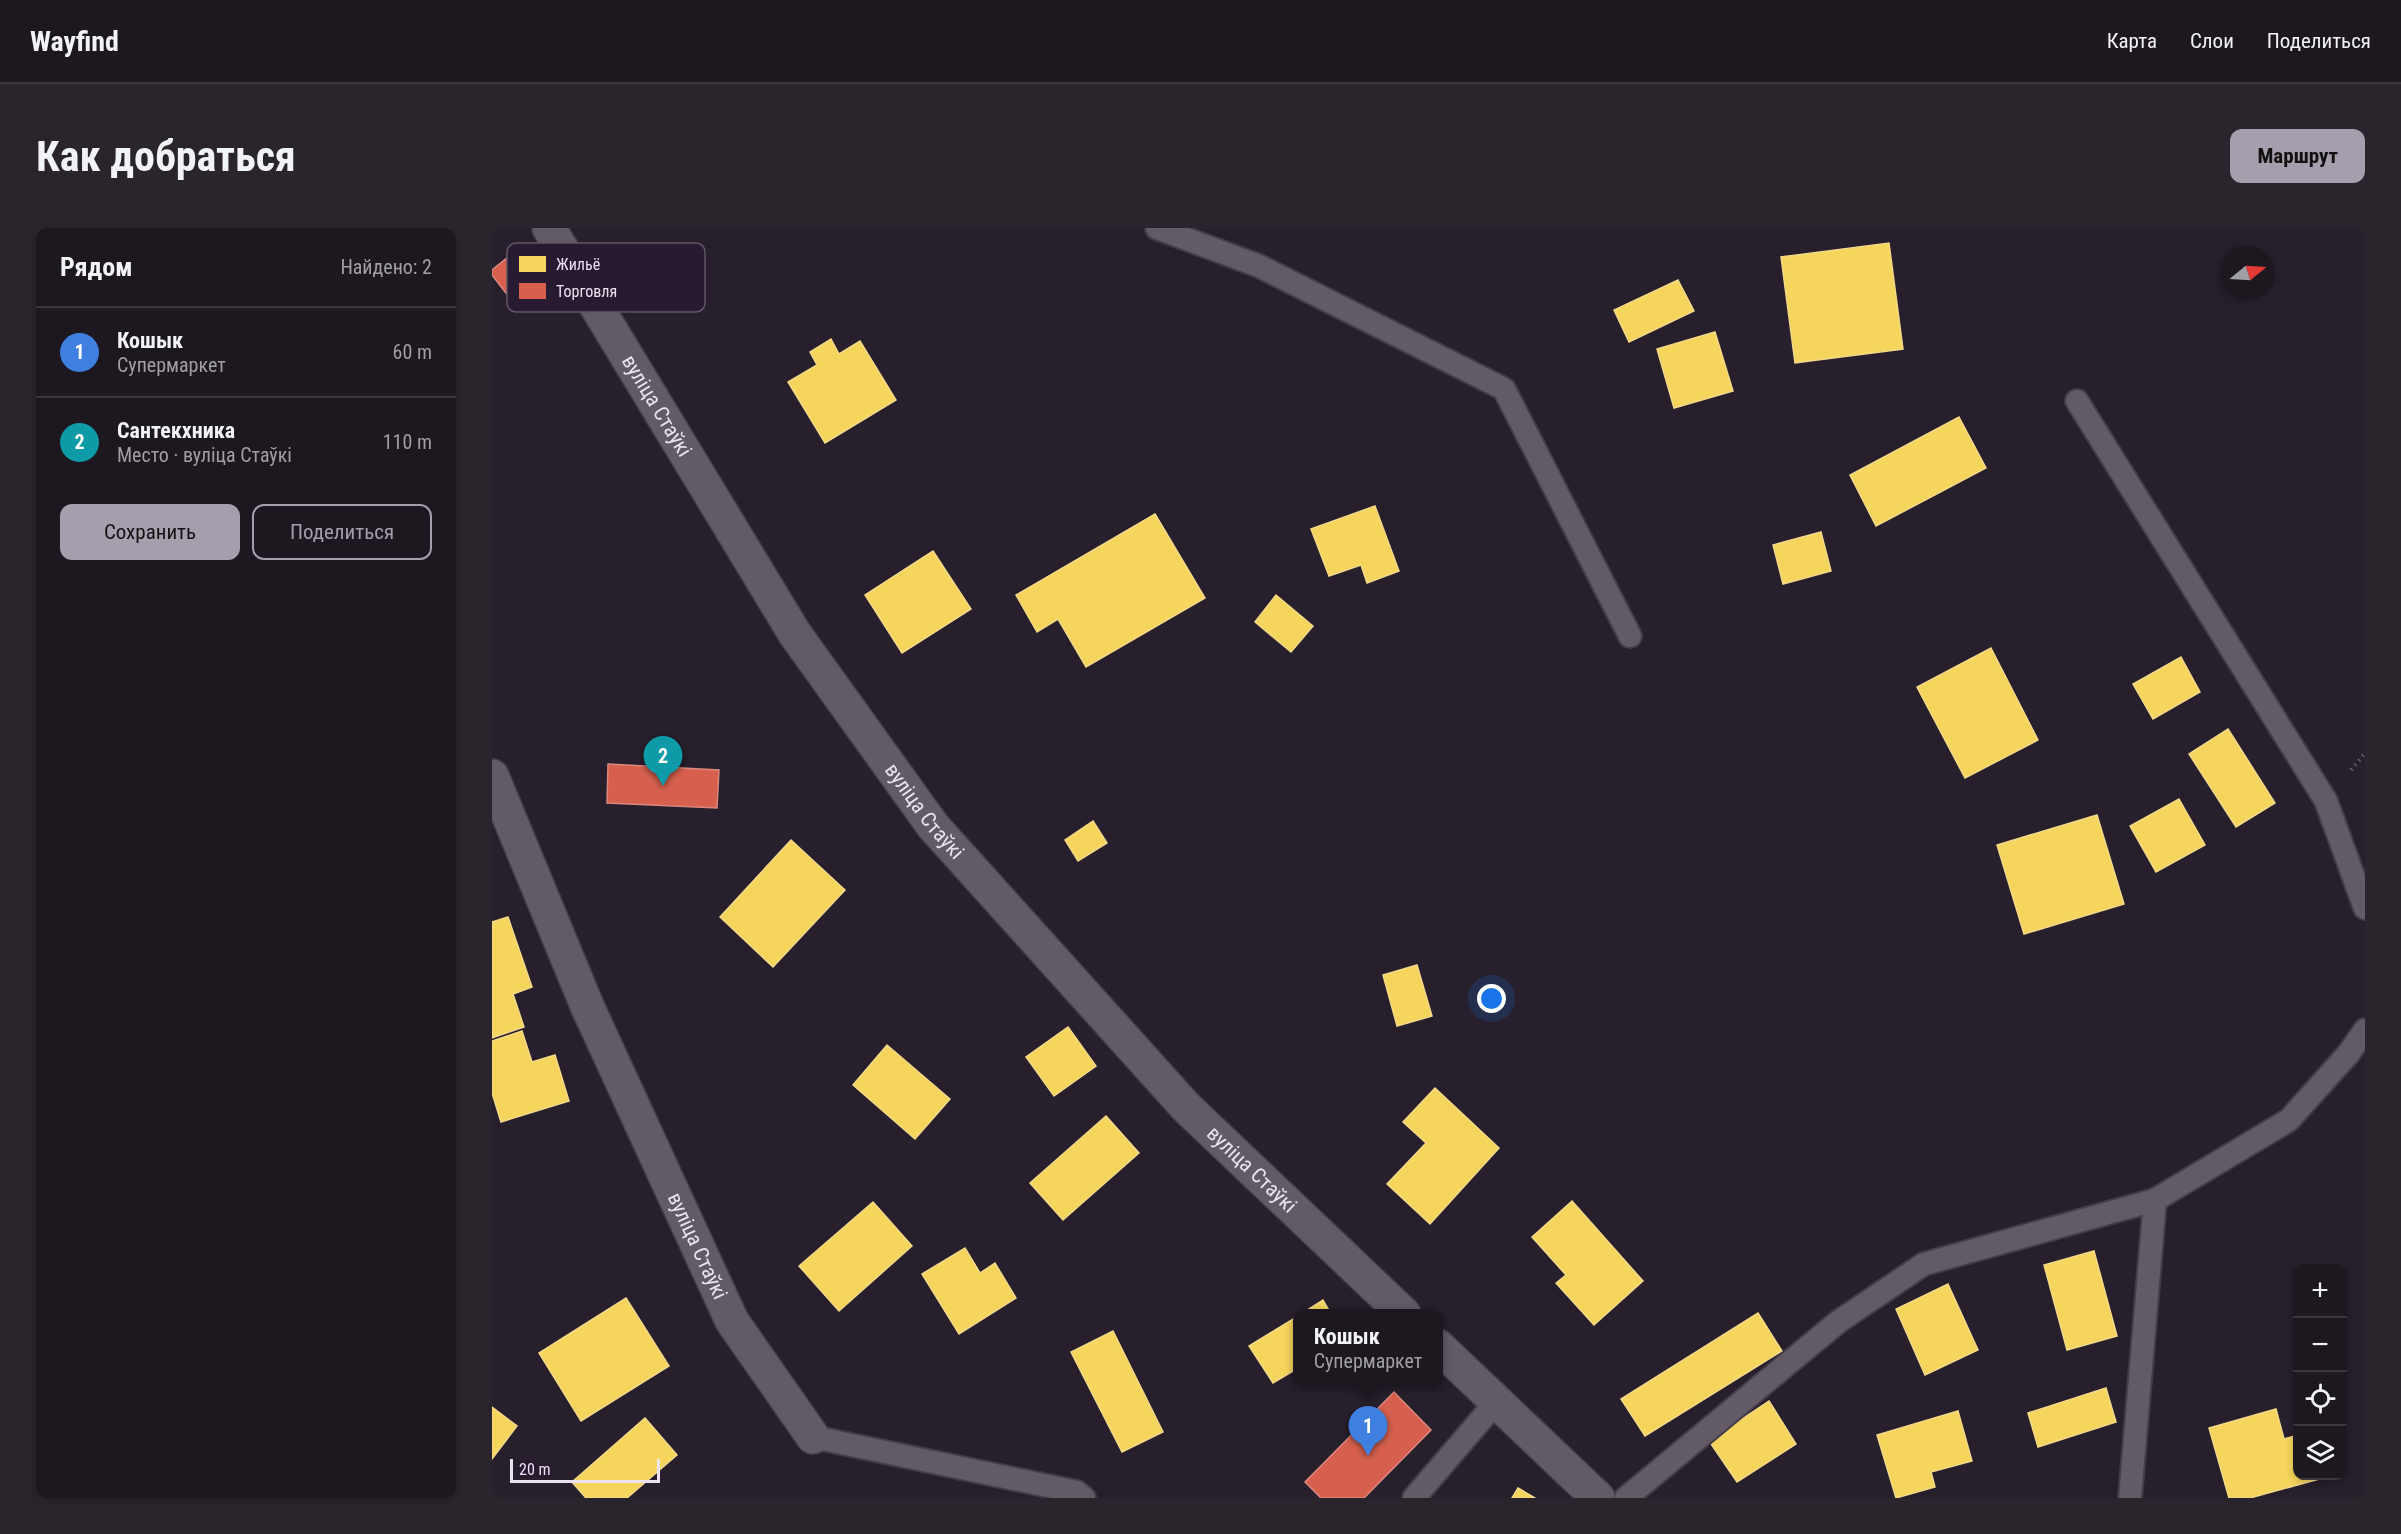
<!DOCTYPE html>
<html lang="ru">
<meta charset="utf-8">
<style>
body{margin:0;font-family:"Roboto Condensed",sans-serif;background:#2a242d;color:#f1f3f6}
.controls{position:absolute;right:18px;bottom:18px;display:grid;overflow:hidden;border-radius:12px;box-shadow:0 3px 9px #0003}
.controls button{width:54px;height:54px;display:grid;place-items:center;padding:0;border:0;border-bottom:2px solid #3b363e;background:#1d1720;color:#f1f3f6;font:30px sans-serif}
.compass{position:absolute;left:1729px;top:18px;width:54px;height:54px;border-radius:50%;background:#1d1720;box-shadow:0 3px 9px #0003;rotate:72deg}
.scale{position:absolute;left:18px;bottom:15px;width:150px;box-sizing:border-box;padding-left:6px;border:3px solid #ebe2f2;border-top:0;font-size:16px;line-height:21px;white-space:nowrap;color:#ebe2f2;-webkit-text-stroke:4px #281a30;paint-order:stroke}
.you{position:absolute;left:1000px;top:771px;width:21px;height:21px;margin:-15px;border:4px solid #fff;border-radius:50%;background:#1a73e8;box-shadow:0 0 0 9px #1a73e833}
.badge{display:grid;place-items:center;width:39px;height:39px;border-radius:50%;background:#a69eac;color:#fff;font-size:20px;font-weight:700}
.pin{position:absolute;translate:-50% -50px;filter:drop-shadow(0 2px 3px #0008)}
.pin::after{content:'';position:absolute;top:32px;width:21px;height:18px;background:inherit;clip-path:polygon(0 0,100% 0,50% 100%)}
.popup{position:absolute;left:801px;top:1081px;width:150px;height:78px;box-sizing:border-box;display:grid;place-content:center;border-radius:12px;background:#1d1720;filter:drop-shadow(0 2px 4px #0005);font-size:20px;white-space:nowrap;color:#a09fa5}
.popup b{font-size:22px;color:#f1f3f6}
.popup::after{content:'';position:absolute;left:50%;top:100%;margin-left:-12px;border:12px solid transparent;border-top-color:#1d1720}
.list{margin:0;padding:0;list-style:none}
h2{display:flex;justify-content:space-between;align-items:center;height:78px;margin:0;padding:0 24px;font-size:26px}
h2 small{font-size:20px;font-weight:400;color:#a09fa5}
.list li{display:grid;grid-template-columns:39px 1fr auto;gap:18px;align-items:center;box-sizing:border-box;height:90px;padding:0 24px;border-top:2px solid #3b363e}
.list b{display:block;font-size:22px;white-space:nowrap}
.list p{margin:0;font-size:20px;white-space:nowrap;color:#a09fa5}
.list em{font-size:20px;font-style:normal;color:#a09fa5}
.actions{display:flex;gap:12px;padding:18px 24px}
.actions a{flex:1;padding:14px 0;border:2px solid #a69eac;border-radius:12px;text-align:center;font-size:21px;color:#a69eac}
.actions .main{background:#a69eac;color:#111}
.icon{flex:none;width:33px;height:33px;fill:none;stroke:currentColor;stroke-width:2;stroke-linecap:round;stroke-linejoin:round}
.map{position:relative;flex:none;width:1873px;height:1270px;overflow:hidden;border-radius:12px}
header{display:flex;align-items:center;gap:36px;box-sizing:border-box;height:84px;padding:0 30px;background:#1d1720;border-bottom:2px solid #3b363e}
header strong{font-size:28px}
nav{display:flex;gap:33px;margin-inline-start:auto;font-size:21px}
.intro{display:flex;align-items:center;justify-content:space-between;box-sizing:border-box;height:144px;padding:0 36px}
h1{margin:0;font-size:42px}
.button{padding:15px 27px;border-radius:12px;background:#a69eac;color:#111;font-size:21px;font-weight:700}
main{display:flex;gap:36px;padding:0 36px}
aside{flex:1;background:#1d1720;border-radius:12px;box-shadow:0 3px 9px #0003}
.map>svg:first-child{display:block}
</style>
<header>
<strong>Wayfind</strong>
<nav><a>Карта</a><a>Слои</a><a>Поделиться</a></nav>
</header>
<div class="intro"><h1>Как добраться</h1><a class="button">Маршрут</a></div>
<main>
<aside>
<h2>Рядом<small>Найдено: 2</small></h2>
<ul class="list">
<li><span class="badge" style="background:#3f7fe0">1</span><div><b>Кошык</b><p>Супермаркет</p></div><em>60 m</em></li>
<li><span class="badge" style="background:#0f9aa8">2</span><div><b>Сантекхника</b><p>Место · вуліца Стаўкі</p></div><em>110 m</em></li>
</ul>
<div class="actions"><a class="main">Сохранить</a><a>Поделиться</a></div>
</aside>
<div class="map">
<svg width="1873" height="1270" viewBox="0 0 1873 1270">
<rect width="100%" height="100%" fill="#271f2b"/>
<g fill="#f6d55c" stroke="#f3d989" stroke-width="1.5">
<path d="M1397,15l14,106 -108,14 -14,-106z"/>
<path d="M1186,52l16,31 -65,31 -15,-32z"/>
<path d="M1223,104l18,59 -59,17 -17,-59z"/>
<path d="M339,111l8,15 21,-13 36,59 -71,43 -37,-61 29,-17 -7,-13z"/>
<path d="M1467,189l27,51 -110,58 -26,-51z"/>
<path d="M883,278l24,65 -32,12 -6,-18 -32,11 -18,-47z"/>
<path d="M663,286l50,84 -119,69 -28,-48 -21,13 -21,-37z"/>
<path d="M1329,304l10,39 -48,13 -10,-39z"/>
<path d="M441,323l38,58 -69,44 -37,-58z"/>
<path d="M784,367l37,31 -22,26 -36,-30z"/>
<path d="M1499,420l47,92 -73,38 -48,-91z"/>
<path d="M1689,429l19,35 -47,27 -20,-35z"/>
<path d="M1736,501l47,74 -39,24 -47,-73z"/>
<path d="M1687,571l26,46 -49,27 -26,-46z"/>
<path d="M1605,587l27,89 -100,30 -27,-89z"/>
<path d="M601,593l14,22 -29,18 -13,-21z"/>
<path d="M299,612l54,50 -72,77 -53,-50z"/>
<path d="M16,689l24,70 -19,7 11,33 -32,11v-116z"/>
<path d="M925,737l15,51 -35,10 -14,-51z"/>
<path d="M576,799l28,39 -42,30 -28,-39z"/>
<path d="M30,803l10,31 23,-7 14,46 -68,21 -9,-29v-52z"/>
<path d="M395,817l63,54 -35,40 -62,-54z"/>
<path d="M943,860l64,60 -69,76 -43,-40 39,-41 -23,-21z"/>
<path d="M614,888l33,37 -76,67 -33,-37z"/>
<path d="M1080,973l71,80 -49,44 -38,-42 10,-8 -34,-38z"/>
<path d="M381,974l39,44 -73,65 -40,-45z"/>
<path d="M473,1020l15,25 15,-10 21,35 -57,36 -37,-60z"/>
<path d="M1602,1023l23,85 -50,14 -23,-85z"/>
<path d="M1456,1056l30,66 -53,25 -29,-66z"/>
<path d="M134,1070l43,68 -88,55 -42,-68z"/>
<path d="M831,1072l8,14h-30z"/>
<path d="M1266,1085l24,38 -137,85 -24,-37z"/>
<path d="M806,1088v52l-25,15 -24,-37z"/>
<path d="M621,1103l50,101 -41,20 -51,-100z"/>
<path d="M1614,1160l10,34 -78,25 -10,-34z"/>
<path d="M1277,1173l27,43 -59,38 -28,-41z"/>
<path d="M0,1179l25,19 -25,33z"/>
<path d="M1784,1181l8,30 14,-4v41h32l-80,22h-21l-20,-70z"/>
<path d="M1466,1183l14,50 -41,11 4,15 -39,11 -19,-63z"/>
<path d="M153,1190l32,37 -50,43h-41l-14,-16z"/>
<path d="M1026,1260l17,10h-23z"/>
</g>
<g fill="#d6604d" stroke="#dc877e" stroke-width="1.5">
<path d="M21,25l27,35 -24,18 -24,-31v-5z"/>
<path d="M116,536l111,6 -2,38 -110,-5z"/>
<path d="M902,1164l37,38 -67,68h-43l-16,-16z"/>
</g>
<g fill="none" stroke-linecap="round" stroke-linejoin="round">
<g stroke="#443c48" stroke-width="26">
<g id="service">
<path d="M665,0l102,38 245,123 126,247"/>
<path d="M1585,173l249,400 39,107"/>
<path d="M321,1209l264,55 7,6"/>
<path d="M922,1270l83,-97"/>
<path d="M1134,1270l212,-176 86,-58 231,-64"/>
<path d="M1638,1270l25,-298 134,-80 60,-67 16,-23"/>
</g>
</g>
<g stroke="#443c48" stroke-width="36">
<g id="minor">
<path id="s1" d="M0,548l96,232 144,313 81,116"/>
</g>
</g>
<g stroke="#443c48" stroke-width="36">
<g id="tertiary">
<path id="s2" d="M57,0l246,406 138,192 253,281 218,207"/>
<path d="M946,1118l160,152"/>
</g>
</g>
<path stroke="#645f67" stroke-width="4" stroke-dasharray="1.5 4.5" stroke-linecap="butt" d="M1859,542l14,-17"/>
<use href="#service" stroke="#625b66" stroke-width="22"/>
<use href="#minor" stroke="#625b66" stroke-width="33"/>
<use href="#tertiary" stroke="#625b66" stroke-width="33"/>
</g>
<g text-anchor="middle" stroke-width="6" stroke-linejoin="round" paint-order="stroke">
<g font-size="21" fill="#ebe2f2" stroke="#281a30">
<text dy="7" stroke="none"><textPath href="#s2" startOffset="208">вуліца Стаўкі</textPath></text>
<text dy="7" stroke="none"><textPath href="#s2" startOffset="694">вуліца Стаўкі</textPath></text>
<text dy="7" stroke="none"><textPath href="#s2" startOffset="1180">вуліца Стаўкі</textPath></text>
<text dy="7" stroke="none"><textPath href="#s1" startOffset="513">вуліца Стаўкі</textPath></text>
</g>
</g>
<rect x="15" y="15" width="198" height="69" rx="9" fill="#281a30" stroke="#62566a" stroke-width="1.5"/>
<rect x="27" y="28" width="27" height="16" fill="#f6d55c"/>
<rect x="27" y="55" width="27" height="16" fill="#d6604d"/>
<g font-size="16" fill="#ebe2f2">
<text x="64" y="42">Жильё</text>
<text x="64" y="69">Торговля</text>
</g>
</svg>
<div class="controls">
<button>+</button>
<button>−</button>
<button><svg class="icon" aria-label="locate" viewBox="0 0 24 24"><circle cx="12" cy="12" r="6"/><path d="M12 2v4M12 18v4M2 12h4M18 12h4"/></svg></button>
<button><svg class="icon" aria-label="layers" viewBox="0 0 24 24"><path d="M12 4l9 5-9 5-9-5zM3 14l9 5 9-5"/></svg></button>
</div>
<svg class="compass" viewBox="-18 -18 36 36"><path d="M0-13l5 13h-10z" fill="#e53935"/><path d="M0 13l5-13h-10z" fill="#a09fa5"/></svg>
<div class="scale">20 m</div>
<div class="you"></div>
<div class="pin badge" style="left:876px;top:1228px;background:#3f7fe0">1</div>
<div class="popup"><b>Кошык</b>Супермаркет</div>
<div class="pin badge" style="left:171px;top:558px;background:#0f9aa8">2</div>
</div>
</main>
